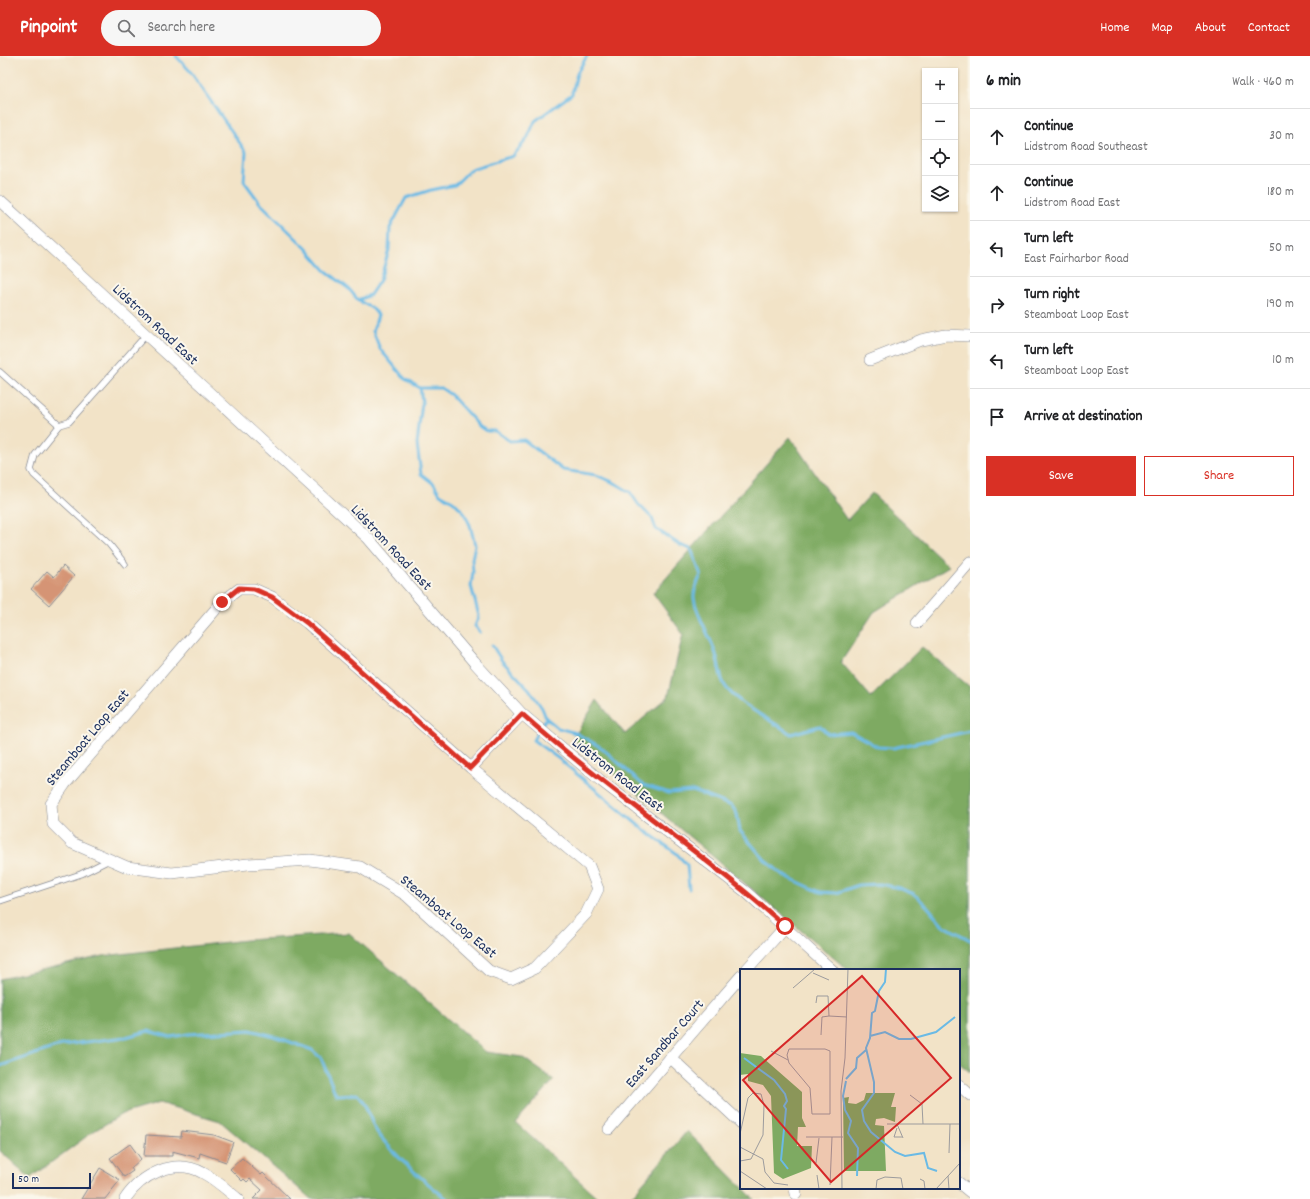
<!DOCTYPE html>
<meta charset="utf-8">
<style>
body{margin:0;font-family:Dekko,sans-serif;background:#f6f6f6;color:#202124}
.controls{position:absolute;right:12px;top:12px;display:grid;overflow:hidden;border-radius:0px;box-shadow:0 1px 3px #0004}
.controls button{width:36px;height:36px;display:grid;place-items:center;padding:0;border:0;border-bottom:1px solid #e0e0e0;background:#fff;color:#202124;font:20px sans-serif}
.scale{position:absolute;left:12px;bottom:10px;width:79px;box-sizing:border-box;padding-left:4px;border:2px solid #1b2f5e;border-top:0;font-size:11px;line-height:14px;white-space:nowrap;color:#1b2f5e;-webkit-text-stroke:3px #fbf7ec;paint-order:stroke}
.stop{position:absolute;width:12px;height:12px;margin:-9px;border:3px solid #d93025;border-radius:50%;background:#fff}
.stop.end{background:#d93025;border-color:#fff;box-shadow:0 1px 4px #0008}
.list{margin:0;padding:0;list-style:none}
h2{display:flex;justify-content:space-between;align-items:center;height:52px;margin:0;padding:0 16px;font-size:17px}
h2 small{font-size:13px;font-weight:400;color:#757577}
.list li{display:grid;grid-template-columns:26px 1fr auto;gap:12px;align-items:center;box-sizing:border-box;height:56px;padding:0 16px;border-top:1px solid #e0e0e0}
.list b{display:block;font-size:15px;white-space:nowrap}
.list p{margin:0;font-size:13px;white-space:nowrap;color:#757577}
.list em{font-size:13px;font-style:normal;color:#757577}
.actions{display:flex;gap:8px;padding:12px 16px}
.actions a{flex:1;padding:9px 0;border:1px solid #d93025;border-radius:0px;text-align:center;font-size:14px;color:#d93025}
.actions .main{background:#d93025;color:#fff}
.icon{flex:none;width:22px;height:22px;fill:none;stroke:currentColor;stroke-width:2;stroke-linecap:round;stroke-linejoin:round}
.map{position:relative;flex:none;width:970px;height:1143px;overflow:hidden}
header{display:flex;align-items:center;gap:24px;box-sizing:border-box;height:56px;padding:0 20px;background:#d93025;color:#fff}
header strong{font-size:19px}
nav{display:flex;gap:22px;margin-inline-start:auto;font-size:14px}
.search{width:280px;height:36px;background:#f6f6f6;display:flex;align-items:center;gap:10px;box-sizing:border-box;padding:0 14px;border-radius:22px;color:#757577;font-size:15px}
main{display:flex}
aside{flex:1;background:#fff}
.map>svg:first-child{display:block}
</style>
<header>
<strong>Pinpoint</strong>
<div class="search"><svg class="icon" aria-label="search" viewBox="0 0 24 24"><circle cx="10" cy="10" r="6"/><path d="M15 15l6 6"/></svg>Search here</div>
<nav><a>Home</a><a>Map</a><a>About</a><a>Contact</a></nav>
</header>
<main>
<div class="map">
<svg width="970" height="1143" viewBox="0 0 970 1143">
<rect width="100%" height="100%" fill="#fbf7ec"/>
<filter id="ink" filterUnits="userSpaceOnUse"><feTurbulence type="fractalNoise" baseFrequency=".025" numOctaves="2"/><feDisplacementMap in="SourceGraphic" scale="8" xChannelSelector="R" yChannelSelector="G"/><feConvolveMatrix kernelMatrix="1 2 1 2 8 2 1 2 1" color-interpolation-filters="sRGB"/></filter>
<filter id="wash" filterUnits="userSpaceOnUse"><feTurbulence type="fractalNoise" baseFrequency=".012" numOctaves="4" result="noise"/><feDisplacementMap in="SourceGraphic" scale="16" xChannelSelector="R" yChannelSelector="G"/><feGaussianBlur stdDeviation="0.9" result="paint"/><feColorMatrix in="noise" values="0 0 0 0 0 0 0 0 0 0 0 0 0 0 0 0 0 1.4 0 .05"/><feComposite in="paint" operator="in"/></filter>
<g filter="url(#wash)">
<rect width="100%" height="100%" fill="#f2e3c7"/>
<g fill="#7eaa62" stroke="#4c6c60">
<path d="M790,381l57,83 25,-27 77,73 -75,46 -33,50 30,35 51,-50 48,40v385l-11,-9v-93h-111l-275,-231 24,-39 28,34 43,-37 15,-63 -30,-41z"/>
<path d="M349,877l137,119 36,5 32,23 -38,43 83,76h-288l-91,-78 -61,-18 -37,11 -28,17 -64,47 -30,-27v-172l103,-23 143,-16z"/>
<path d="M687,1075l67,68h-125z"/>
</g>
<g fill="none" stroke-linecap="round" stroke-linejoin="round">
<g stroke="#6abae5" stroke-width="3">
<path d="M176,0l14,15 56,81 -2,29 16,22 46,45 19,22 24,19 9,11 15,9 5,6 -5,16 7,18 25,30 15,9h21l10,7 29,32 7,4h8l15,10 14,-1 39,30 33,5 19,8 15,9 8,12 14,14 4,11 24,16 11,4 10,26c-3,7 -8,15 -7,23 3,21 18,39 23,60 3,11 3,23 11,32 17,18 43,30 63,44l29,-8 8,8 23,-2 27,15 15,1 77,-17"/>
<path d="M358,244l12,-5 10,-15 9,-30 1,-22 16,-30 25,-8 24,-5 16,-16 42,-13 14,-17 8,-18 37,-27 5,-21 10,-17"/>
<path d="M420,332l2,14 -5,42 4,30 13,10 6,10 13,7 10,10 7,14 5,20 -3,14 1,13 -2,14 8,30 -4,10 5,6"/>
<path d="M492,589l10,16 27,28 13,19 4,10 12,10 18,5 26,15 41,37 26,8 24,-2 39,15 5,8 3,17 25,29 18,15 37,17 16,1 23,-8 21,-1 19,4 15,6 13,12 16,19 27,15"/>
<path d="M546,662l-13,22 26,19 85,71 32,23 11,12 2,24"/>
<path d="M0,1010l62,-21 64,-8 22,-6 23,6 17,-3 62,-4 24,6 38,14 9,8 15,37 21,-1c11,10 12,26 20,38 19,26 45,47 70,67"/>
</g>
</g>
<g id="blocks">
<g fill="#d59474">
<path d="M63,510l11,10 -25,29 -18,-16 16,-18 7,6z"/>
<path d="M182,1075l32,4 19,7 -7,20 -26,-9 -1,5 -27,-7v5h-28l2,-21 35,2z"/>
<path d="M130,1088l11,15 -10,9 2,3 -9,6 -14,-19z"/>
<path d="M242,1102l19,17 2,-2 27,26h-37l9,-9 -12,-11 -3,3 -3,-3 -2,2 -12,-12z"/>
<path d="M100,1112l20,12 -15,19h-24z"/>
</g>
</g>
</g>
<g filter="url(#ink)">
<use href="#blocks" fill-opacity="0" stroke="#868992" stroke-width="1"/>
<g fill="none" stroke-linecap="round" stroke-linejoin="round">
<g stroke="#868992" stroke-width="7">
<g id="service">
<path d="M0,316l59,53 10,-3 77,-87"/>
<path d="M59,369l-24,30 -4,15 3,5 75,69 16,20"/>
<path d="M0,845l81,-27 28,-14"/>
</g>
</g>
<g stroke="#868992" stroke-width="12">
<g id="minor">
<path d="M0,145l368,337 106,124 48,52 78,66 146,112 86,78"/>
<path d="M870,304l51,-20 25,-5 24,1"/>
<path d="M239,533h15l18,8 35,26 164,145 118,98 9,23 -12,25 -51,54 -24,11 -22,-8 -83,-76 -46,-28 -50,-7 -62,4 -76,9 -45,-6 -55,-24 -19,-19 -2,-20 14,-20 157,-182z"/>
<path d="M917,567l53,-61"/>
<path d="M471,712l51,-54"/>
<path d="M746,914l39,-43"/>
<path d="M671,1002l70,65"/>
<path d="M959,1029l11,10"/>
<path d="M609,1073l132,-153"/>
<path d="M959,1127l11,9"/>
<path d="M795,1132l1,6"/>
<path d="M125,1143c16,-24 49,-42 78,-26 12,6 24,17 35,26"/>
</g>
</g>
<use href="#service" stroke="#fff" stroke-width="5.5"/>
<use href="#minor" stroke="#fff" stroke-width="11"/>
</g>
</g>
<g fill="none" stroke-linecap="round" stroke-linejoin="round" filter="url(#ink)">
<path stroke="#d93025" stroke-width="5" d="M222,546l17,-14 15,1 18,8 35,26 163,145 52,-54c84,75 179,137 263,212"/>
</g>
<g text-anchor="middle" stroke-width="4" stroke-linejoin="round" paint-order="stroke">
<g font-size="15" fill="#1b2f5e" stroke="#fbf7ec">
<text transform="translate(156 268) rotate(43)" y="5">Lidstrom Road East</text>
<text transform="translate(392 491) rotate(47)" y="5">Lidstrom Road East</text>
<text transform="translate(87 681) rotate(-50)" y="5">Steamboat Loop East</text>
<text transform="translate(618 718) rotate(38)" y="5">Lidstrom Road East</text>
<text transform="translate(449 860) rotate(40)" y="5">Steamboat Loop East</text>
<text transform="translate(664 987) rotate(-49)" y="5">East Sandbar Court</text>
</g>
</g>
<g transform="translate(740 913)">
<rect width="220" height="220" fill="#f2e3c7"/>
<path d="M0,84l21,3 41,36v26l4,9h-8l-1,19h15l-1,22 -28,11 -9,-6 -3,-77 -8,-11 -15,-4v-7l-8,1zM126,124h29l-4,14h5l-1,15 -11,-4 -8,1 -1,6 9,1 2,45h-42l-1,-73 6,-1 -1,6 8,1 8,-4z" fill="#7eaa62"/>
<path fill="none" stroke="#6abae5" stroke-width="2" d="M146,0l-1,13 -6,9 -4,20 -3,2 -2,25 -4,10 8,34v11l-12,17 2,11 7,11 24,20 10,4 19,-3 4,15 9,3M130,67l15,-4 14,7h12l25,-7 19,-15M4,89l30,22 11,14 2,7 -3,5 2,3 -5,51 7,9M106,110l10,-11 1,-10 9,-8M106,112l-3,15 2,14 6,11 -3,12 10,15 -1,28"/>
<path fill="none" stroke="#9c9b9d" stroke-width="1" d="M73,4l16,7M53,19l22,-19M76,34l1,-7h11l1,20 18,1M81,66l1,-18 7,-1M49,80h36l5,2v63h-18l-2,-26 -21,-25 -2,-8zM31,82l17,9M170,126l12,9 1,20M147,155h73M157,155l6,14M157,159l-3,9h8M0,165l8,-36 5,-5 8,1 3,11 -1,30 -12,24 -11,2M66,168h37M0,178l23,12 2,13 9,11 14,2M209,184l1,-29M76,194l3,-25M0,202l27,18M77,206l2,14M208,207l1,13M180,210l4,2 1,8M90,216l2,-48M102,220l-1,-98 4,-33 3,-89M136,220l1,-9 8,-3 16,1 2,11M196,220l24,-26"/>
<path fill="#d62828" fill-opacity="0.15" stroke="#d62828" stroke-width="2" d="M122,7l89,102 -120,104 -88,-102z"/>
<rect width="220" height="220" fill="none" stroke="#1b2f5e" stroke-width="2"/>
</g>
</svg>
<div class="controls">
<button>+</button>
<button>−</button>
<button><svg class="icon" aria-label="locate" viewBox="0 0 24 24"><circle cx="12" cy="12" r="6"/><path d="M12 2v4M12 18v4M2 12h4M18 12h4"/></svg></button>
<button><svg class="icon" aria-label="layers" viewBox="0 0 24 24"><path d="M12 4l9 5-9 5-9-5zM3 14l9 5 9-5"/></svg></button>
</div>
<div class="scale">50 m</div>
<div class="stop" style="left:785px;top:870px"></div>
<div class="stop end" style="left:222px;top:546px"></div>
</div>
<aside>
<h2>6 min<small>Walk · 460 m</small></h2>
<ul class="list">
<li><svg class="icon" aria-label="ahead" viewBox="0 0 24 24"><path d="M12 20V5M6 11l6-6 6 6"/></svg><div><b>Continue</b><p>Lidstrom Road Southeast</p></div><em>30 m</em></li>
<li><svg class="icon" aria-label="ahead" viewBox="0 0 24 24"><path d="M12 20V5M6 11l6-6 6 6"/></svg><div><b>Continue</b><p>Lidstrom Road East</p></div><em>180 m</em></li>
<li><svg class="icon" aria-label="left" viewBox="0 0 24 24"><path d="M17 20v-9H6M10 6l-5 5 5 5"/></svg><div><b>Turn left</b><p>East Fairharbor Road</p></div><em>50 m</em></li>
<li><svg class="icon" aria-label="right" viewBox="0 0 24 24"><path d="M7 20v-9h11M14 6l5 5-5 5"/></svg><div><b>Turn right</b><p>Steamboat Loop East</p></div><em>190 m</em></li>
<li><svg class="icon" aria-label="left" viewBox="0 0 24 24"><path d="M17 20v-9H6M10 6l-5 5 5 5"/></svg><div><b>Turn left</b><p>Steamboat Loop East</p></div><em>10 m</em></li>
<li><svg class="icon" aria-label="arrive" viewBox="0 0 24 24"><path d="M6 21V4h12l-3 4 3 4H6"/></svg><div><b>Arrive at destination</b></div></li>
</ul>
<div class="actions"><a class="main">Save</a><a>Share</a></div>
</aside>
</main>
